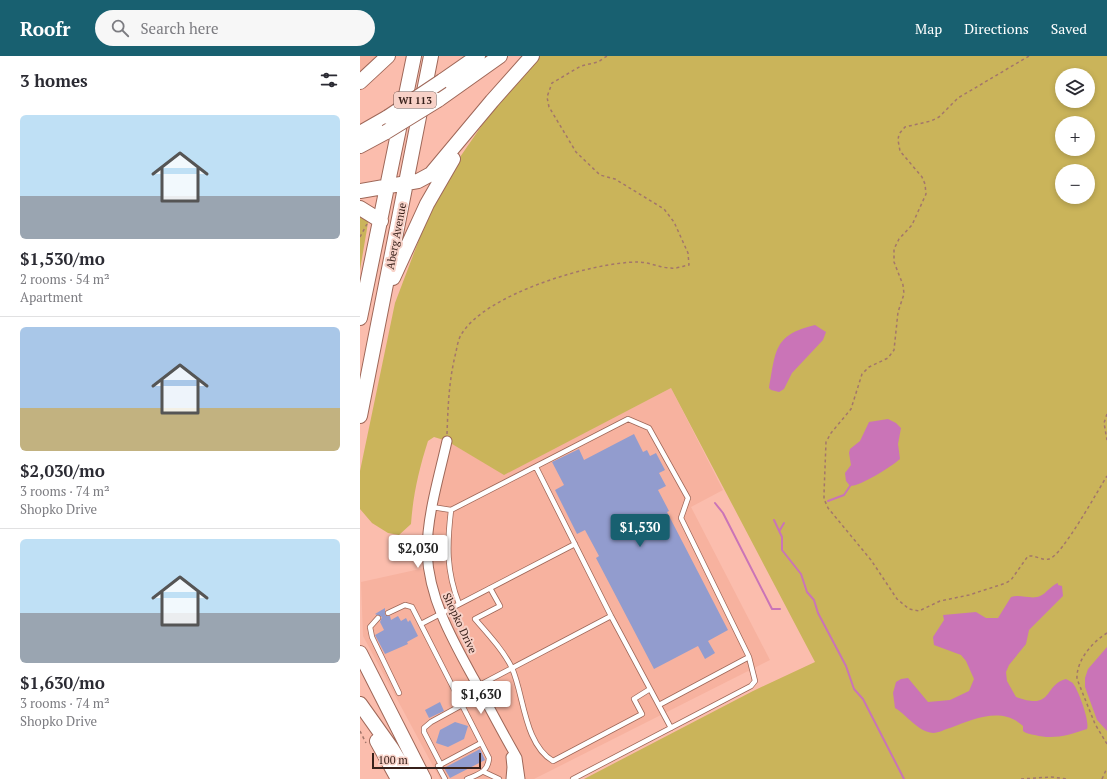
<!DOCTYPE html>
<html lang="en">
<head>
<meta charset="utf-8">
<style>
  body { margin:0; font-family:"PT Serif",serif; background:#f7f7f7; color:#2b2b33; height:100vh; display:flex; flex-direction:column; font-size:15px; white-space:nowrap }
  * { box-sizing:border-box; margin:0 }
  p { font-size:13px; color:#7c7c81 }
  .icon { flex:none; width:22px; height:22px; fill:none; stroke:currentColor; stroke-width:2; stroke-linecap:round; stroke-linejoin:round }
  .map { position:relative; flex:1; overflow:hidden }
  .panel { display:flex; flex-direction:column; background:#fff; width:360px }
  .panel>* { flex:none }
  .tools { position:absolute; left:695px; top:12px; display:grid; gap:8px }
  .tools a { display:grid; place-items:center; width:40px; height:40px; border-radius:50%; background:#fff; box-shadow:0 2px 6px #0003; font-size:20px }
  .scale { position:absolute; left:12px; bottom:10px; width:109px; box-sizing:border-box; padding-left:4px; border:2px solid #37201a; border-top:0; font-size:11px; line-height:14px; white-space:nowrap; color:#37201a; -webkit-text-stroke:3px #f7d1c7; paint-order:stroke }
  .price { position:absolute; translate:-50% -34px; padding:0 9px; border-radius:4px; background:#fff; color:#222; font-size:13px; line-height:26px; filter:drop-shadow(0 1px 2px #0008) }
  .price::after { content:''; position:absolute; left:50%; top:24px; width:12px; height:9px; margin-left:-6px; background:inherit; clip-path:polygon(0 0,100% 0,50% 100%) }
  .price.on { background:#186070; color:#fff }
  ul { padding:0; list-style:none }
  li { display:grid; align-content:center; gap:8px; height:212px; padding:0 20px }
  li+li { border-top:1px solid #e1e1e2 }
  li span { display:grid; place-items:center; height:124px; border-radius:6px; color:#555 }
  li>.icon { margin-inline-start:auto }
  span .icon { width:72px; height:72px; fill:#fffc; stroke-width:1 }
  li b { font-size:17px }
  h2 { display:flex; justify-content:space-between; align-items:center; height:48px; padding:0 20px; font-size:17px }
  header { display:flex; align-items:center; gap:24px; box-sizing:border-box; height:56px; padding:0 20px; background:#186070; color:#fff }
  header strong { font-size:19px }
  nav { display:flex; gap:22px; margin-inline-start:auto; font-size:14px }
  .search { width:280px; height:36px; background:#f7f7f7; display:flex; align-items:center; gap:10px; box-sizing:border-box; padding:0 14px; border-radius:22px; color:#7c7c81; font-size:15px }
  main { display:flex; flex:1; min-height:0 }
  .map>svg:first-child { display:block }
  .built { fill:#f7b29f }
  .green { fill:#cab45a; fill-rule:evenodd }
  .water { fill:#ca74b7 }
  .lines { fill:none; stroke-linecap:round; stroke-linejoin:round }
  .stream { stroke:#ca74b7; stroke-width:2 }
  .building { fill:#929cce }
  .lane-casing { stroke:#9e6758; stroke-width:6 }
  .street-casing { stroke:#9e6758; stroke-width:11 }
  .primary-casing { stroke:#9e6758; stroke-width:16 }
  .path { stroke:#a3766b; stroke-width:1.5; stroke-dasharray:3 3; stroke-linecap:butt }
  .lane { stroke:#fff; stroke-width:4.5 }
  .street { stroke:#fff; stroke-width:9 }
  .primary { stroke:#fff; stroke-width:14 }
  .primary-bridge-casing { stroke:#9e6758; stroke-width:16; stroke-linecap:butt }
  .primary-bridge { stroke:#fff; stroke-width:14 }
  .labels { text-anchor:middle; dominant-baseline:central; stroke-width:4; stroke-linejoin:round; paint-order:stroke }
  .shield { fill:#f7d1c7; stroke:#71554e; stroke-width:1 }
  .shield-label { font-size:10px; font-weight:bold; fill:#37201a }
  .street-label { font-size:11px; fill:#37201a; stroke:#f7d1c7 }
</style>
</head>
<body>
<header>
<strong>Roofr</strong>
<div class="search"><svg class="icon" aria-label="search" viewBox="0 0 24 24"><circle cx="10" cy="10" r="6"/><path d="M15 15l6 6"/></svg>Search here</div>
<nav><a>Map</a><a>Directions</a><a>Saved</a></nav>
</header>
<main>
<section class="panel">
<h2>3 homes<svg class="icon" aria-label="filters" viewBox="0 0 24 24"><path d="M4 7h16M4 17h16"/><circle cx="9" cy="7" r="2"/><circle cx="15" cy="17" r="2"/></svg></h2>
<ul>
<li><span style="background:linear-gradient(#bfe0f5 65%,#9aa5b1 0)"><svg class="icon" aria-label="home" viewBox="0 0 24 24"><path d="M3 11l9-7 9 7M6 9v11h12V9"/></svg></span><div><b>$1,530/mo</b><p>2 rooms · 54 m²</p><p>Apartment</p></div></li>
<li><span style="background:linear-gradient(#a9c7e8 65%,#c2b280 0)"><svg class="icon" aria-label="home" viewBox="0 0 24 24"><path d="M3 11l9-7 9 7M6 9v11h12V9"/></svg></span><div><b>$2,030/mo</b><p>3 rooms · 74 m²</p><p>Shopko Drive</p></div></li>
<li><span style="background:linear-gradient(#bfe0f5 60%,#9aa5b1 0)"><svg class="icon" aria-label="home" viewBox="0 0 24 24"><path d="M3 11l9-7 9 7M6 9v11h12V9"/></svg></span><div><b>$1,630/mo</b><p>3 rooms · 74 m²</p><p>Shopko Drive</p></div></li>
</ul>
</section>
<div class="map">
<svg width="747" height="723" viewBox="0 0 747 723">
  <rect width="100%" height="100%" fill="#fbbdad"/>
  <!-- built -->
  <path class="built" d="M0,0H30L0,26Z
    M311,332L363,434L331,451L410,604L174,723H80L3,580L1,526L69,511L67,495L87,385L144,418Z"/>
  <!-- green -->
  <path class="green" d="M180,0H747V723H224L393,635L455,606L311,332L144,419L87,385L74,381L68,385C59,413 53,439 51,468L39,479L28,477L12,467L0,453V415L35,247L68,160L89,117L129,59ZM702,19H728V45H702ZM702,67H728V93H702ZM702,115H728V141H702Z
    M0,160L9,161L0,214Z"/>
  <!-- water -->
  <path class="water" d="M455,269L466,276L463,284L432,317L424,333L419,336L411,334L409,332C416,295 413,279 455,269Z
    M528,363L536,367L541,372L538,388L540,403C531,411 501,430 490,430L486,425L485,417L491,409L489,397L490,393L500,385L509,366Z
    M698,527V529L702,530L703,540L669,574L666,588L649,609L646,616L647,625L656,641C694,655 683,629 706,623C709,625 713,626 714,629C719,636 730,666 727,673C709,679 693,684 675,679C670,678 667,678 663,675V670C642,650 613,663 590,672C585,673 579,677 573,677C557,675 548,660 535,652L533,637L536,626L541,623L548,622L568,646L590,644L609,635L614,623L606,605L601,599L574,589L573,581L584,564L583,559L616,556L626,562H638L651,541C660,538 672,544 680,540C687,537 690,530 698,527Z
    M747,591V675L737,664L725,631V622L728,613Z"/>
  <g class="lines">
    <!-- stream -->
    <path class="stream" d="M468,445L484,439L490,430
      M355,447L363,457L412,553H420
      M414,464L422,481V494L441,518L447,536L454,544L458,557L486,610L494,633L503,643L544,723
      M420,474L424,467"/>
  </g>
  <!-- building -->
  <path class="building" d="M274,378L283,396L287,394L290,400L296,397L305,414L299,417L306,430L298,434L309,455L307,456L368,574L348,585L355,597L345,603L338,590L294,613L236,502L239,500L225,474L217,478L195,434L204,429L192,406L219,393L224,404Z
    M25,552V559L30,560L31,564L38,560L41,565L46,562L48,566L50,564L58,580L47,586L48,588L25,598L15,579L24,574L20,566L22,561L15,558Z
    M80,646L84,655L69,662L65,654Z
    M95,666L108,670L104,683L88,691L76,687L80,674Z
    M120,693L125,704L90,722L84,712Z"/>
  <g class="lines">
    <defs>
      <path id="lane" d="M176,411L251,560L311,672
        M72,451L91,454L268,363L289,372L328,442L321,462L389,601L395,625L391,630L213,723
        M91,454C87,489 86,514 99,548
        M130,532L140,550L115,563C128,578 143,594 152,612C164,639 164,688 193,705L282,658L274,643L290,633
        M28,557L45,549L52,551L129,702C128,716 119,718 107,723
        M18,562L10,571L12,581L39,637
        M61,568L215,488
        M97,641L251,560
        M299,649L389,601
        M81,709L64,676V672L71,666L102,649
        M124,716L139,723
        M85,723L78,710L121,687"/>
      <path id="street" d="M87,385C79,421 67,459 67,496C69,543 92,583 114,623C127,647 139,670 152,693L157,702L160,723
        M151,701L152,711L151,723"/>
      <path id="primary" d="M82,25L118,0
        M0,26L28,0
        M78,44L140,0
        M0,77L28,61
        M0,90L26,76
        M0,135L58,125L71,118L132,45L172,0
        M0,152L21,165
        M33,222L67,148L93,103
        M0,262L54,0
        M0,360L71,0
        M0,597L64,723
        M0,648L32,693L50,723
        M17,685L38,723"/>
    </defs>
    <!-- lane casing -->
    <use href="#lane" class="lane-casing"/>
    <!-- street casing -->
    <use href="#street" class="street-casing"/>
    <!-- primary casing -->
    <use href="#primary" class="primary-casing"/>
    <!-- path -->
    <path class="path" d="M669,0L598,42L579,61L571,65L545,71L539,78L538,84L540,95L562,121L565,128L566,138L552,169L539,183L534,193V206L543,229L544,238L538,256L534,294L528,302L509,311L502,318L491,353L471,377L466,386L464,438V443L468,452L511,504L537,543L549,553L559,555L580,545L609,539L646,527L651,524L668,500C676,499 682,505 689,503C702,500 738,434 747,420
      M0,181L7,168
      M747,358L744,367L747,384
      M87,378C88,350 89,323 96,296C97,291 98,284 101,279C124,238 233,206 278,206C289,206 300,212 311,212C316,213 323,210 329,209L328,197L314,166L304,153L255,123L240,119L216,96L189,51L187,41L192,27L221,10L238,6L247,0
      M747,577C732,586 716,605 717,623L735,668L747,688
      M0,675L6,687
      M661,723L691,721L707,723
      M742,723L747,712"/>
    <!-- lane -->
    <use href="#lane" class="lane"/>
    <!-- street -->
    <use href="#street" class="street"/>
    <!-- primary -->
    <use href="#primary" class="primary"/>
    <defs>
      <path id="primary-bridge" d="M28,61L82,25
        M26,76L78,44"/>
    </defs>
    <!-- primary-bridge casing -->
    <use href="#primary-bridge" class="primary-bridge-casing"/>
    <!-- primary-bridge -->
    <use href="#primary-bridge" class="primary-bridge"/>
  </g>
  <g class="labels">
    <!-- shield labels -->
    <rect class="shield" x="34" y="36" width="42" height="16" rx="3"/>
    <g class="shield-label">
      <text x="55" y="44">WI 113</text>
    </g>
    <!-- street labels -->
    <g class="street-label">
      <text transform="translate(36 180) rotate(-79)">Aberg Avenue</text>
      <text transform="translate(100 567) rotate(65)">Shopko Drive</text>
    </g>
  </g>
</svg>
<div class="tools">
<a><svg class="icon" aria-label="layers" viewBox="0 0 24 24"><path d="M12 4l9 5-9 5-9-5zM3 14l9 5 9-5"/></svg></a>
<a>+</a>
<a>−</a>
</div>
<div class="scale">100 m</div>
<b class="price on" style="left:280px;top:492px">$1,530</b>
<b class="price" style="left:58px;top:513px">$2,030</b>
<b class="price" style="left:121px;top:659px">$1,630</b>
</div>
</main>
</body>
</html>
